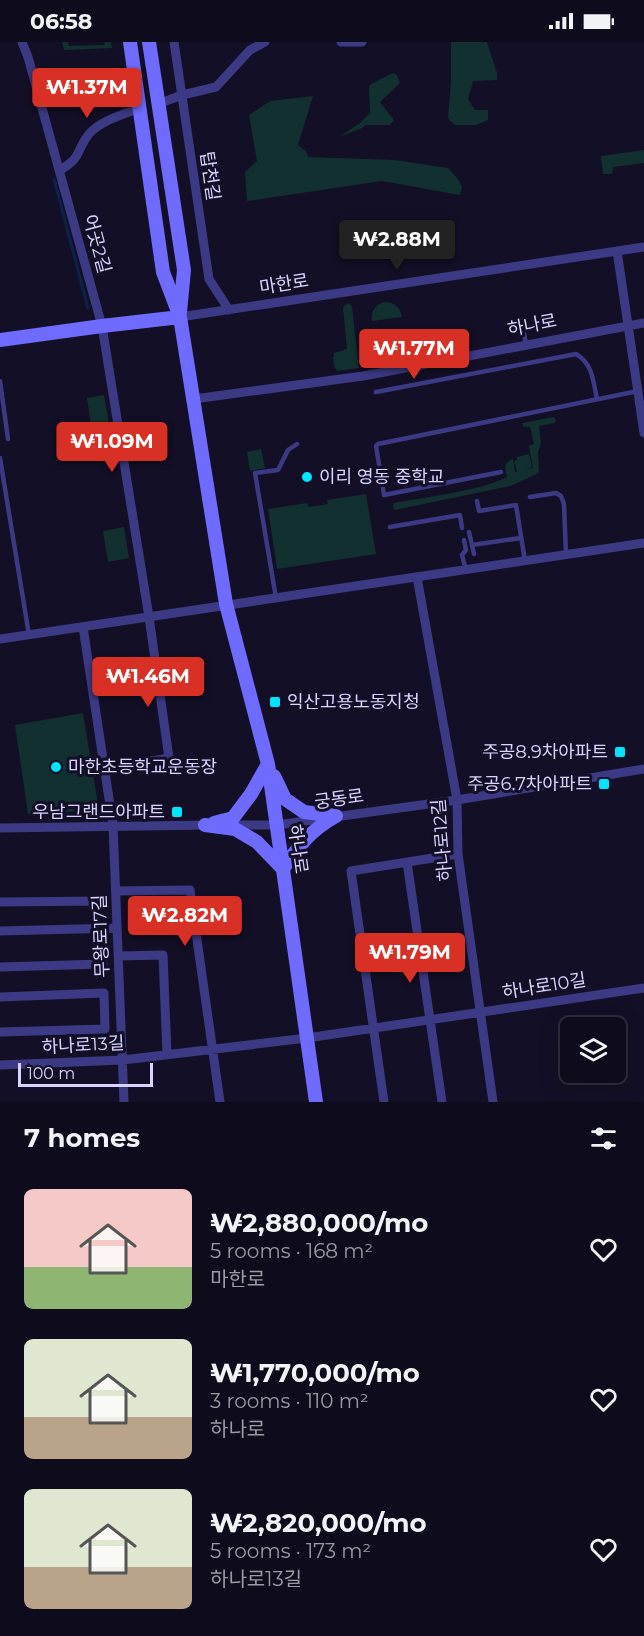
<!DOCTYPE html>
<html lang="en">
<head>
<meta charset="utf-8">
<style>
  body { margin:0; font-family:Montserrat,"Noto Sans KR",sans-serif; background:#1c1929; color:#f1f3f6; height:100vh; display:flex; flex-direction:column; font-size:22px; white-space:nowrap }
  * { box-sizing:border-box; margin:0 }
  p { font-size:20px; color:#9b9ba3 }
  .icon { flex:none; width:33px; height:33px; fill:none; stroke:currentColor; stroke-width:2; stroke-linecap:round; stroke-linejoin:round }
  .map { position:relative; height:1060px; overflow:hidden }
  .side { display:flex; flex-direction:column; background:#0e0b1c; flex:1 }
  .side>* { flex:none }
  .tools { position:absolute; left:560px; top:975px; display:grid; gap:12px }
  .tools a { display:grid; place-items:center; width:66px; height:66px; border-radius:9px; background:#0e0b1c; box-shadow:0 6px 24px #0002,0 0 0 2px #2e2b3b; font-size:30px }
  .scale { position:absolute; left:18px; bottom:15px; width:135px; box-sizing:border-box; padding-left:6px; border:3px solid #d9d4ff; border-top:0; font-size:16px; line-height:21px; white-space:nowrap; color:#d9d4ff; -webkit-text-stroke:4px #130f26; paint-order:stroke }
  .price { position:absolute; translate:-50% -51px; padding:0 14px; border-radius:6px; background:#d93025; color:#fff; font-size:20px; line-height:39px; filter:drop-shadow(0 2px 3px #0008) }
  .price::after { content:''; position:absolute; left:50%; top:36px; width:18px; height:14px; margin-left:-9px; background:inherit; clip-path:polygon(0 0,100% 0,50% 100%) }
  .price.on { background:#222; color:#fff }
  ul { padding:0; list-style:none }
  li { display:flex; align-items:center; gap:18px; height:150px; padding:0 24px }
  li span { display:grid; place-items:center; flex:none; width:168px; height:120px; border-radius:9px; color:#555 }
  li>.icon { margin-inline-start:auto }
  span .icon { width:72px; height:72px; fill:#fffc; stroke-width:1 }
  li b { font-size:26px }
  h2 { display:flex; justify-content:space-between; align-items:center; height:72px; padding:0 24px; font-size:26px }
  .status { display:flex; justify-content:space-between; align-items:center; height:42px; padding:0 30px; background:#0e0b1c; direction:ltr }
  .status svg { height:16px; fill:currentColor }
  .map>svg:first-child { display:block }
  .green { fill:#12302f }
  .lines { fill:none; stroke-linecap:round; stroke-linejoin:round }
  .stream { stroke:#0c2248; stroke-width:3 }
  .lane { stroke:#3d3a85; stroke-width:4.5 }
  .street { stroke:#3d3a85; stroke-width:9 }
  .secondary { stroke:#6f6bff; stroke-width:14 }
  .poi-dot { fill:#00e5ff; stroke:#130f26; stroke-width:2 }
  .labels { text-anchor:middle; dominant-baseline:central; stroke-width:6; stroke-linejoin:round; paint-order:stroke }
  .street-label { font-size:18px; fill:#d9d4ff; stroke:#130f26 }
  .poi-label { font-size:18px; fill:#d9d4ff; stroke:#130f26; text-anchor:start }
</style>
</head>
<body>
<div class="status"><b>06:58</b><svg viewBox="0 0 49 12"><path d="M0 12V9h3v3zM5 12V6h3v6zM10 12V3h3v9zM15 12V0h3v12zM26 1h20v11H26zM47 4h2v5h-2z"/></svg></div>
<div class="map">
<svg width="644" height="1060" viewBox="0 0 644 1060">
  <rect width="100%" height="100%" fill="#130f26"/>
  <!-- green -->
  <path class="green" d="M62,0H68L69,4L104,3L105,0H111L112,6L64,8Z
    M451,0H487L497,31V38L473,39L468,57L475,68H488V78L476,83H455L448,76L451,40Z
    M393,31L397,33L400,41L380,60L394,78L390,83H365L362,86L339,95L360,81L370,71L369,44L371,42Z
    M313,54L298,103L307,110L308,115L395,118L448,126L458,137L462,145L460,153L382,139L247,159L245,130L257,119L249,73L270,59Z
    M644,108V121L613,125L612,132H603L601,114Z
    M384,260C394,260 400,265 402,275L372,279C371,269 375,263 384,260Z
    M349,261L352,265L359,326L337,329C333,324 333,318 334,311L347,307L343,265Z
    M104,353L109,381L91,384L87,356Z
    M554,375L556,379L554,381L539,384L541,401L538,411L539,431L510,444L395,468L393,465L394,461C425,455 480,449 507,435C505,426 503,421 513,417L515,430H517L514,419L517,418V415L529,412L532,425L525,427L533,426L529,404L534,402L530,385H524L522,381Z
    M261,407L265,426L250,429L247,410Z
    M366,452L376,512L277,527L268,467L307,461L309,465L328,462L327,458Z
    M124,485L129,516L108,520L103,489Z
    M83,671L99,768L28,772L15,683Z"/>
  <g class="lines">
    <!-- stream -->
    <path class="stream" d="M54,137L88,266"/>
    <!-- lane -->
    <path class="lane" d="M523,285L526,303
      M0,339L8,397
      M376,350L576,312C593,322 593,339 597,357
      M0,416L29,593
      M501,430L384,453L376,404L378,402L638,349
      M530,455L556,451L561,454L564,462L566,513
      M477,459L479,469L516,463L525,519
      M390,485L460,473L462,486
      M469,490L474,512
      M464,498L466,508L462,513L466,528
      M472,503L521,496
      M276,556L255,431L278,428L288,408L297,402"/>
    <!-- street -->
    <path class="street" d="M22,0L28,15L102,284L149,575L169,716L105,727
      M174,0L209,237L229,268
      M341,0H362
      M158,62L182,53L216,45L250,8L265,0
      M60,128C84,114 75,109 89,92C100,79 124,72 140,66
      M617,209L644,391
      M180,275L644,205
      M194,357L363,334L644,281
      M417,535L457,758L458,812L493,1060
      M83,585L113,783L124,1060
      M0,597L644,501
      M231,783H277L457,758L644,727
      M0,786L211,783
      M407,820L442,1060
      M116,849L190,848L220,1060
      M0,860L102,859
      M0,889L117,886
      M119,914L163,913L167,1013
      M0,925L103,922
      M0,955L104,951L105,987L0,990
      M0,1023L123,1018L307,996L644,946
      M384,1060L351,829L458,812"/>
    <!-- secondary -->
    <path class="secondary" d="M130,0L163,230L180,275L226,562L268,722L316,1060
      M149,0L184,228L180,270
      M0,298L102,284L180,275
      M274,734L285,757L304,770L336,774
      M214,781L233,776L251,752L268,722
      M205,783L235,787L257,800L283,827C299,803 311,788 336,774"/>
  </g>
  <!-- markers -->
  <g class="poi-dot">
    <circle cx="307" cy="435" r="6"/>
    <rect x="269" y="654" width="12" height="12" rx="3"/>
    <rect x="614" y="704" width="12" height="12" rx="3"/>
    <circle cx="56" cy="725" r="6"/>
    <rect x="598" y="736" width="12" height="12" rx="3"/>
    <rect x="171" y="764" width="12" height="12" rx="3"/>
  </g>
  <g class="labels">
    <!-- street labels -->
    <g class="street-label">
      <text transform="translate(210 134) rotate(82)">탑천길</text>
      <text transform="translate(97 202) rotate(75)">어곳2길</text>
      <text transform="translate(284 242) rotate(-9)">마한로</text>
      <text transform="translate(532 283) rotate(-11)">하나로</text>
      <text transform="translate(339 757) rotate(-8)">궁동로</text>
      <text transform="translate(442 798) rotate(-95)">하나로12길</text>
      <text transform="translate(298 807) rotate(82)">하나로</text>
      <text transform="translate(101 894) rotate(-92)">무왕로17길</text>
      <text transform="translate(544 944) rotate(-9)">하나로10길</text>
      <text transform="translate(83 1003) rotate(-3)">하나로13길</text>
    </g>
    <!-- poi labels -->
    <g class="poi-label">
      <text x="319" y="435">이리 영동 중학교</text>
      <text x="287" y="660">익산고용노동지청</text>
      <text x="608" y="710" text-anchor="end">주공8.9차아파트</text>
      <text x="68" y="725">마한초등학교운동장</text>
      <text x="592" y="742" text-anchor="end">주공6.7차아파트</text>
      <text x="165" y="770" text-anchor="end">우남그랜드아파트</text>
    </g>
  </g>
</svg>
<div class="tools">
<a><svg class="icon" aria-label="layers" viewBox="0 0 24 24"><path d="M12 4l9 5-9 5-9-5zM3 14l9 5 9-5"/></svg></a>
</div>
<div class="scale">100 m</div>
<b class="price" style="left:87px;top:77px">₩1.37M</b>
<b class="price on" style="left:397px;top:229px">₩2.88M</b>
<b class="price" style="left:414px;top:338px">₩1.77M</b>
<b class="price" style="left:112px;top:431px">₩1.09M</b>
<b class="price" style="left:148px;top:666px">₩1.46M</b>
<b class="price" style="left:185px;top:905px">₩2.82M</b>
<b class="price" style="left:410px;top:942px">₩1.79M</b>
</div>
<section class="side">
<h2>7 homes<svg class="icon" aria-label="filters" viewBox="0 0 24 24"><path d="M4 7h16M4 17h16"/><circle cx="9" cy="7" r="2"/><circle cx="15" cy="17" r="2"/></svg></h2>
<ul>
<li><span style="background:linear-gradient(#f6c9c9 65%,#8fb573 0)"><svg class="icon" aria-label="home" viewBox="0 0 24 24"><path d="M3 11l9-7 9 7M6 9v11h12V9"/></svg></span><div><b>₩2,880,000/mo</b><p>5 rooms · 168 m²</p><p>마한로</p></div><svg class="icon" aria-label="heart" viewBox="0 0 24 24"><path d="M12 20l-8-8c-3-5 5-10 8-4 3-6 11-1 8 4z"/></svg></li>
<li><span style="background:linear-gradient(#dfe7d0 65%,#b9a48a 0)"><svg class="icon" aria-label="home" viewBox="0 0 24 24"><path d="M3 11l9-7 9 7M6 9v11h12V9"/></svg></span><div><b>₩1,770,000/mo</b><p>3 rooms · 110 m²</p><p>하나로</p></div><svg class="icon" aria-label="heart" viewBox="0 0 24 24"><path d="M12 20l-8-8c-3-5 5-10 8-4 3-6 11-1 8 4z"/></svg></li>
<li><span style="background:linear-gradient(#dfe7d0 65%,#b9a48a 0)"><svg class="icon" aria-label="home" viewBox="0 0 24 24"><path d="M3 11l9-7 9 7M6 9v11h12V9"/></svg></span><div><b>₩2,820,000/mo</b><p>5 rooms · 173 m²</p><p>하나로13길</p></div><svg class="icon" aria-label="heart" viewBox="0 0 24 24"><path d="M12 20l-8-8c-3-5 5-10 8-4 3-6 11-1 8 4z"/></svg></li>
</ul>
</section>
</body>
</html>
